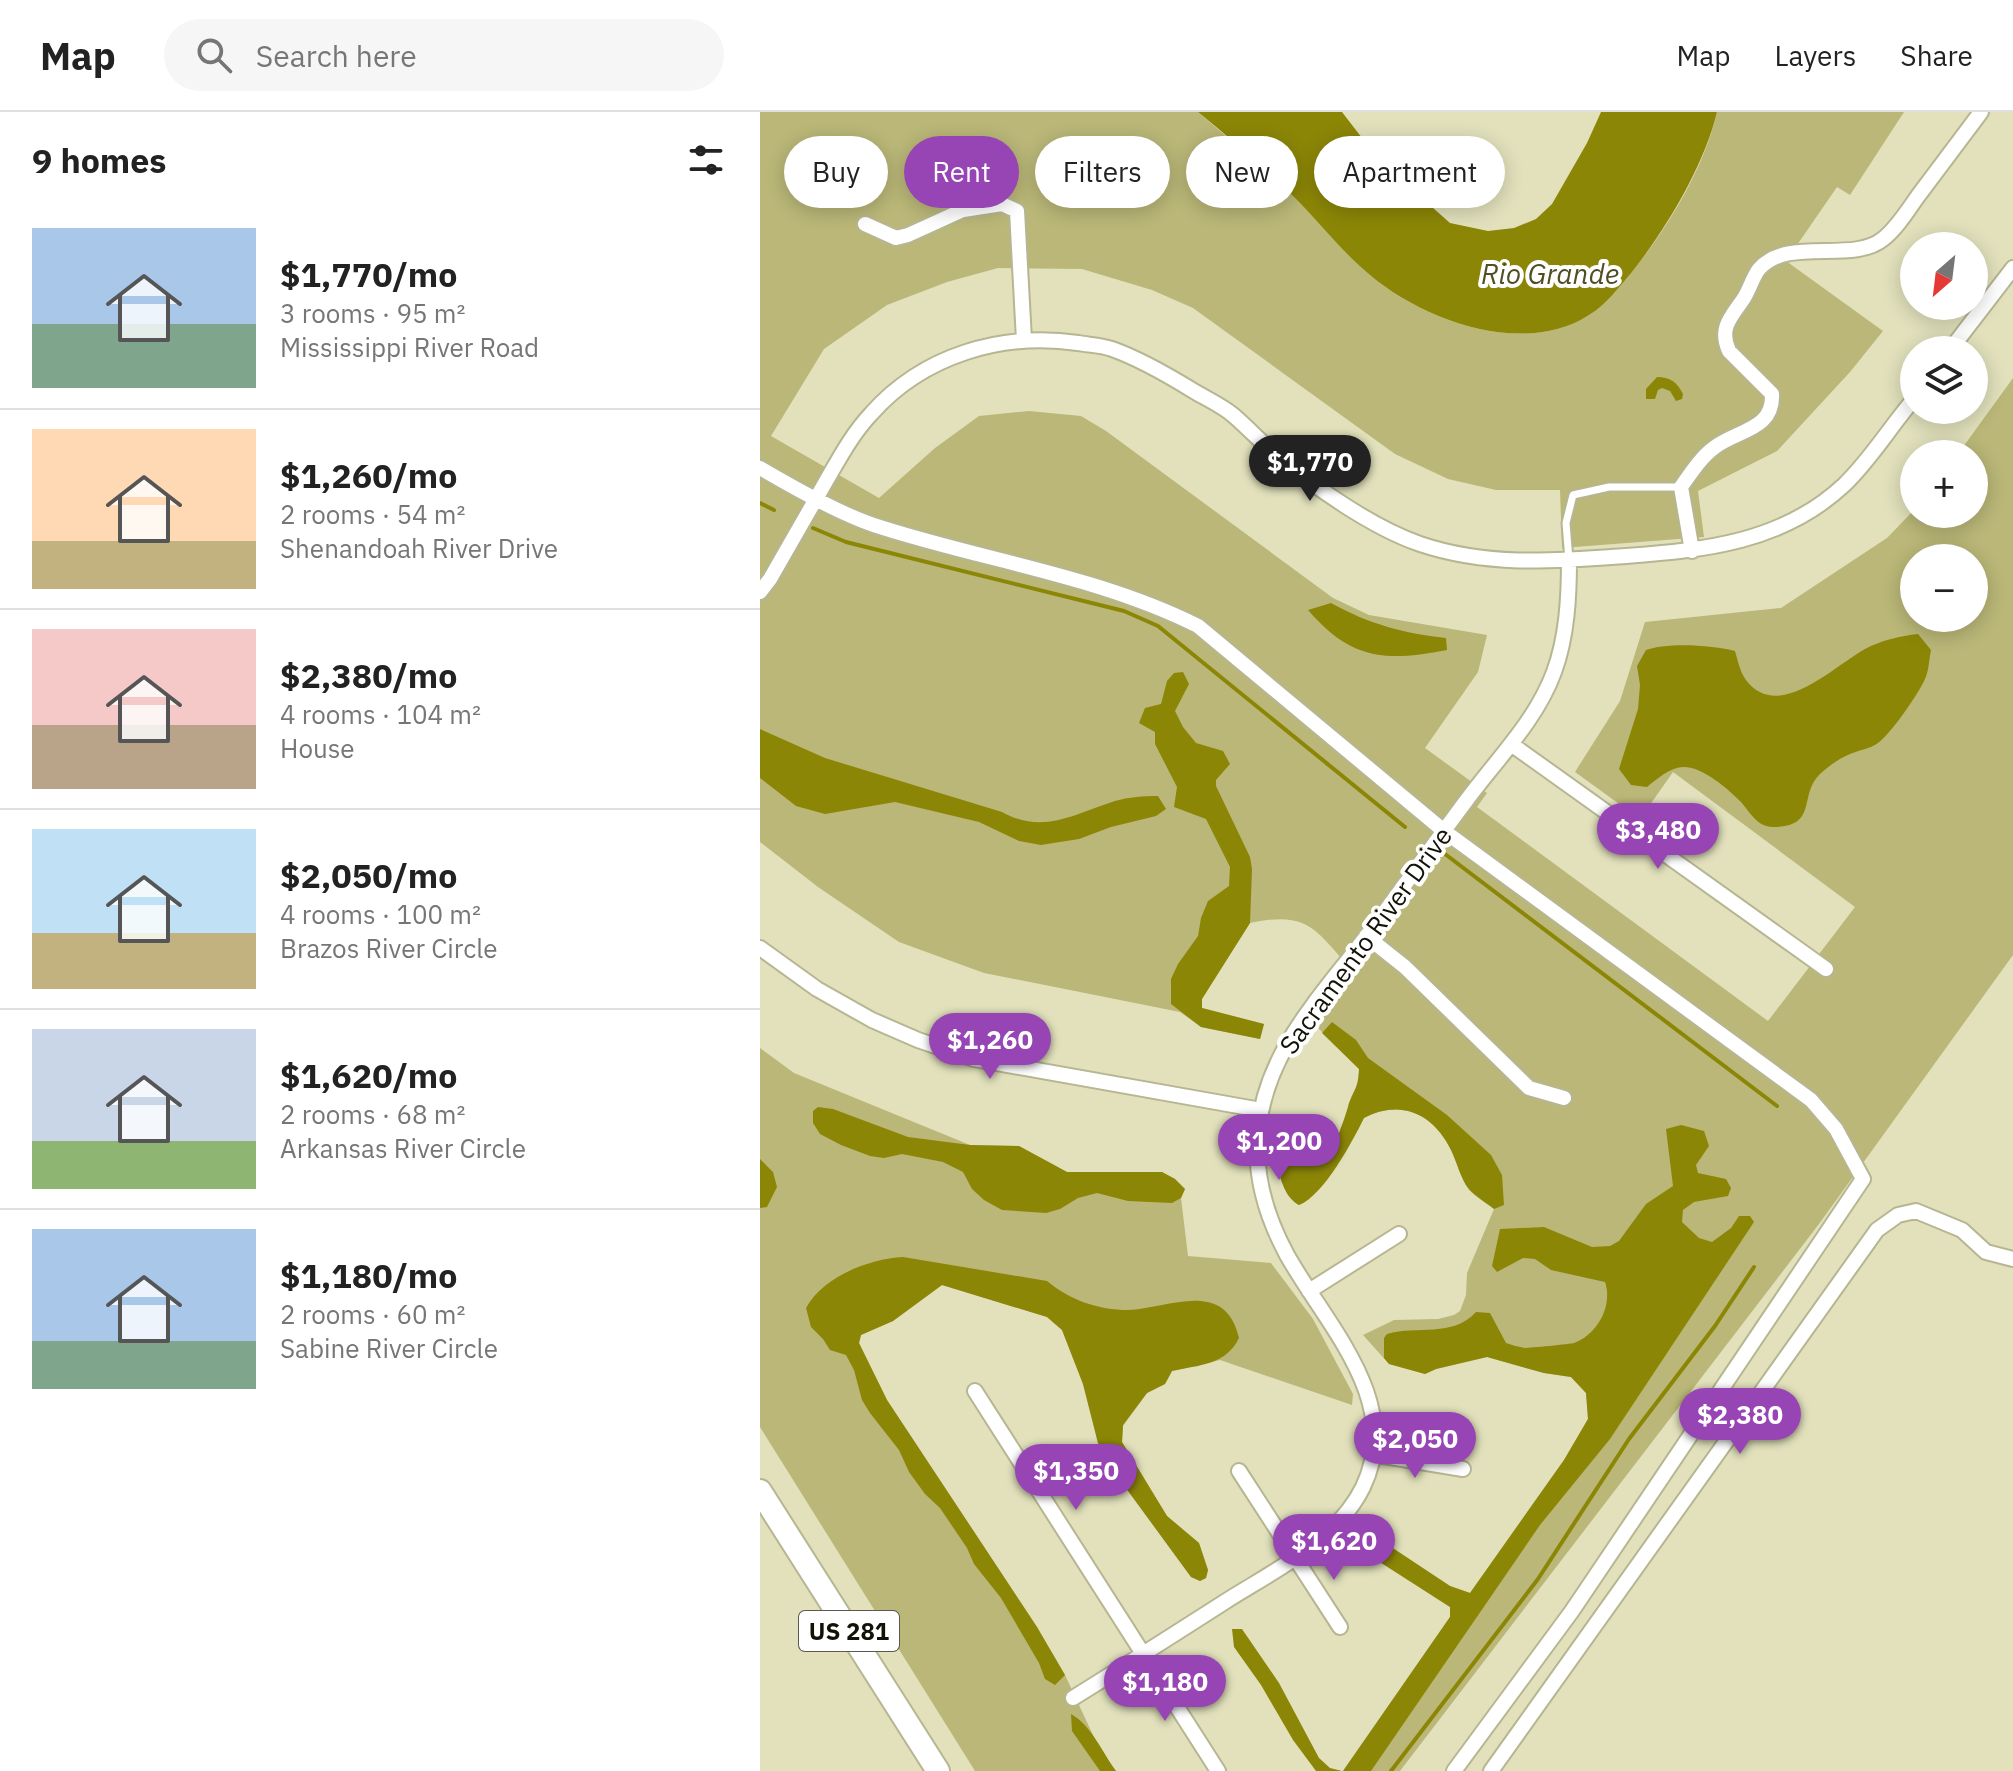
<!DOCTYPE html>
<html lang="en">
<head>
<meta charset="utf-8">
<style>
  body { margin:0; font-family:"IBM Plex Sans",sans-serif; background:#f6f6f6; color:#222; height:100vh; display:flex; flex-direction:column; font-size:30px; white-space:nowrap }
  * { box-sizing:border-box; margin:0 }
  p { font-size:26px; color:#767676 }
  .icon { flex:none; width:44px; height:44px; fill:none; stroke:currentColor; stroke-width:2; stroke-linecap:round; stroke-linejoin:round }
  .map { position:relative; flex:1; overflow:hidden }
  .details { display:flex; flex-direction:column; background:#fff; width:760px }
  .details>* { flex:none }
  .guide { position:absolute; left:24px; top:24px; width:760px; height:72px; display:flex; gap:16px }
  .needle { width:52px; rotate:208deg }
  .fabs { position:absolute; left:1140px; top:120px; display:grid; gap:16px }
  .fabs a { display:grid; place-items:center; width:88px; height:88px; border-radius:50%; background:#fff; box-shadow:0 4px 20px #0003; font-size:40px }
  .price { position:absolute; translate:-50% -68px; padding:0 18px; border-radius:28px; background:#9745b4; color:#fff; font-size:26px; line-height:52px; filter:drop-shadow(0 2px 4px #0008) }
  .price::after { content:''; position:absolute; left:50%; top:48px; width:24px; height:18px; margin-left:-12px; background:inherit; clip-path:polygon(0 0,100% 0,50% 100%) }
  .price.active { background:#222; color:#fff }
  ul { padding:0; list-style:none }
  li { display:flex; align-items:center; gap:24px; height:200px; padding:0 32px }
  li+li { border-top:2px solid #e0e0e0 }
  li span { display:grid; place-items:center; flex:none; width:224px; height:160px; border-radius:0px; color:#555 }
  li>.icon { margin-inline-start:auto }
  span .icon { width:96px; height:96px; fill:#fffc; stroke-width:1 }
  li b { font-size:34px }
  h2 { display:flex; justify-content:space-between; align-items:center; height:96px; padding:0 32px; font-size:34px }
  .chip { padding:0 28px; border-radius:36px; background:#fff; box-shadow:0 4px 20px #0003; font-size:28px; line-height:72px }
  .chip.active { background:#9745b4; color:#fff }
  header { display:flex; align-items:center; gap:48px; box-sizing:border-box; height:112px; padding:0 40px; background:#fff; border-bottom:2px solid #e0e0e0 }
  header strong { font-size:38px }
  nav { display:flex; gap:44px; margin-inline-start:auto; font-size:28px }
  .search { width:560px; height:72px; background:#f6f6f6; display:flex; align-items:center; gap:20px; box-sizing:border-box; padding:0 28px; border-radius:44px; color:#767676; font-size:30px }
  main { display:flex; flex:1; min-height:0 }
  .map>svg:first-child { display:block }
  .green { fill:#bab778; fill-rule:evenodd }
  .water { fill:#8c8607 }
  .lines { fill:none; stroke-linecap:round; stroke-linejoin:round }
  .stream { stroke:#8c8607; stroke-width:4 }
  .lane-casing { stroke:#b6b692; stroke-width:11 }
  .street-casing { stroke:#b6b692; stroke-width:18 }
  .primary-casing { stroke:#b6b692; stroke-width:26 }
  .lane { stroke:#fff; stroke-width:7 }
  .street { stroke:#fff; stroke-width:14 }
  .primary { stroke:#fff; stroke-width:22 }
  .labels { text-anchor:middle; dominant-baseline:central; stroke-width:8; stroke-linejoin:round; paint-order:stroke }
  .shield { fill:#fff; stroke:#5a5951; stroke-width:2 }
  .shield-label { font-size:24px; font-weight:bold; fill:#131206 }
  .street-label { font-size:26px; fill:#131206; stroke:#fff }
  .water-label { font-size:28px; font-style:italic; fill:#514e23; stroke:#fff }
</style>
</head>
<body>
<header>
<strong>Map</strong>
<div class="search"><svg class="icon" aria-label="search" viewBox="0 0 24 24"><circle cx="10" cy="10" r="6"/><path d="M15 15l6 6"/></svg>Search here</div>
<nav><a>Map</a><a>Layers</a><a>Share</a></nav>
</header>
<main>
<section class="details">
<h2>9 homes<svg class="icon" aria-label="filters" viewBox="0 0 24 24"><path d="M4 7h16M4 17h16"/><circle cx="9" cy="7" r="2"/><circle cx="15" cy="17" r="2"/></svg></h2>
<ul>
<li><span style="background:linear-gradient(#a9c7e8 60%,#7fa58c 0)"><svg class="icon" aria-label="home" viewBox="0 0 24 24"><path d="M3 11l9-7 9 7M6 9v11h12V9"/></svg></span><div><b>$1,770/mo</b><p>3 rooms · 95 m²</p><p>Mississippi River Road</p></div></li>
<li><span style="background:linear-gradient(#ffd9b3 70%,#c2b280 0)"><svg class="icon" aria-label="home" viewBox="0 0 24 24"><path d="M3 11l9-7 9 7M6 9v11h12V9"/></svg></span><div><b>$1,260/mo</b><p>2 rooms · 54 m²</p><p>Shenandoah River Drive</p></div></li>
<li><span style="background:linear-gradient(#f6c9c9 60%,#b9a48a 0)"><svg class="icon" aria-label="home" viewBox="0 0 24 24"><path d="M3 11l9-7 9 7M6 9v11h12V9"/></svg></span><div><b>$2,380/mo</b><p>4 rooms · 104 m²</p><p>House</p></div></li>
<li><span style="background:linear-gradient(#bfe0f5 65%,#c2b280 0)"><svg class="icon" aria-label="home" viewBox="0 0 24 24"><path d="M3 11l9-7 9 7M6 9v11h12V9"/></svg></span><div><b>$2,050/mo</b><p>4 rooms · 100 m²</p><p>Brazos River Circle</p></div></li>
<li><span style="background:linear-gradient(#c9d6e8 70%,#8fb573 0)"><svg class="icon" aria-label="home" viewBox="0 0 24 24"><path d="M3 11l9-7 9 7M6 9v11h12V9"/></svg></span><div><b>$1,620/mo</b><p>2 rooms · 68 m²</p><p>Arkansas River Circle</p></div></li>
<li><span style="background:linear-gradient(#a9c7e8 70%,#7fa58c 0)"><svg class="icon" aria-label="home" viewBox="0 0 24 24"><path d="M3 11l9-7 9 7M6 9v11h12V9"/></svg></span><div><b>$1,180/mo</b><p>2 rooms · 60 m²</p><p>Sabine River Circle</p></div></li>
</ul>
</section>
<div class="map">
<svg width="1253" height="1659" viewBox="0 0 1253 1659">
  <rect width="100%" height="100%" fill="#e2e1bc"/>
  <!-- green -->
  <path class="green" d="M0,0H438C470,28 504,55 534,85C559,110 582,140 610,163C664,209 765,245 829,203C846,193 859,175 872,160C908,115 944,57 957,0H1144L1090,83L1077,75L1026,149L1123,219L1090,260L1017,339L938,379L944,425L802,436L800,378H736L688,367L635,342L433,196L392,178L322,157L238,156L187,170L127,193L64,237L11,324L119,386L175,336L219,304L269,299L321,304L346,319L573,486L609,503L727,523L718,560L665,636L727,681L717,695L1008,909L1095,795L913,660L880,707L815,660L860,589L885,510L1021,496L1127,426L1154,398V402H1214V342H1198L1253,266V843L1059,1112L640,1659H583L690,1505V1495L598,1436L594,1428L610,1421L690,1474L710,1481L804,1348L828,1307L826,1281L811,1265L784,1261L727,1245L676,1257L665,1262L629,1252L603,1223L634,1208L678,1207L694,1203L700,1199L706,1183L707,1161L734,1097C726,1091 716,1085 709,1078C701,1067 697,1050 691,1038C673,1001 640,987 604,1006C592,1030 564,1083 539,1093C525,1085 522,1070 517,1055L520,1050L530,1046L570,1045L585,1009L589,991L598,976L599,957L555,913L593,859C556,819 550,798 490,811L442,887V896L504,912L500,927L441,915L420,900L224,861L139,830L58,775L0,730ZM1154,446H1214V506H1154Z
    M0,936L34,961L210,1033L259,1034L307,1060H402L415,1067L425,1077L421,1086L428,1144L511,1151L553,1207L593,1282L592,1293L460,1248L412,1259L405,1272L387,1281L363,1314L362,1330L407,1404L439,1431L448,1458L446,1466L440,1469L431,1465L352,1357L338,1331L323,1272L302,1218L287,1205L182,1173L133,1209L101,1223L99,1231L127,1288L277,1515L305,1563L339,1636L356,1659H215L0,1315Z"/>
  <!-- water -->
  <path class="water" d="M438,0H582L619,48L690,111L728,119L754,116L776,107L792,92L827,31L841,0H957C944,54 906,117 872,160C859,175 846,193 829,203C765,245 664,209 610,163C582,140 559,110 534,85C504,55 471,27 438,0Z
    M897,265C910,265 917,270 923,282L922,287L916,289L910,279L902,276L898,278L895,287H886V277Z
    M571,491C609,512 642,521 686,526L687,538C625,550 591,548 548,498Z
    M1158,522L1171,538C1169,547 1169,559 1165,567C1159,581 1130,623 1118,631C1110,637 1099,638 1090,642C1078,647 1069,654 1060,662C1038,683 1059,715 1013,715C997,715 990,700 981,690C968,677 943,655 924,655C910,655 897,667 887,675L871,673L859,657L878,597L880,573L877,554L886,538C906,530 954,533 975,539C978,549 980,560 986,568C1018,611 1074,554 1105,537C1122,528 1140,524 1158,522Z
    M423,560L429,572L415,599L423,615L436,631L463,639L470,652L456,668V674L490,745L492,757L490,811L442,887V896L504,912L500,927L441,915L411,892V867L418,852L438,824L441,806L448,789L469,774L470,755L446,707L414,695L417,675L395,632V620L379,611L385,596L401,592L407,569L414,561Z
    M0,617L65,646L242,700C283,723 314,702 355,689C369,685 383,684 398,684L406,697L396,704L351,715L319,727L281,733L259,729L219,710L135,690L65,702L36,694L0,666Z
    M572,910L596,928L608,946L687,1003L731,1043L742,1063L744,1093L734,1097C727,1091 716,1085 709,1077C701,1068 697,1050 691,1038C673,1001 640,987 604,1006C592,1030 564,1083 539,1093C525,1085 522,1070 517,1055L520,1050L530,1046L570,1045C576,1028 583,1012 588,995C593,977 598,979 599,957L562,921Z
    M58,995L73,997L148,1025L210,1033L259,1034L307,1060H402L415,1067L425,1077L421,1086L412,1091L368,1089L337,1081L318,1086L300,1097L286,1101L242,1098L224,1088L212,1077L203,1060L183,1050L142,1042L124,1046L110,1044L81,1033L60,1022L53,1011V999Z
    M921,1013L944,1019L949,1034L936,1053L938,1061L966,1067L971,1076L968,1084L934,1090L923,1098L922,1110L939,1126L952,1130L971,1116L979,1104H990L994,1110L850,1327L780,1413L611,1659H583L690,1505V1495L598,1436L594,1428L610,1421L690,1474L710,1481L804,1348L828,1307L826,1281L811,1265L784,1261L727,1245L676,1257L665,1262L629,1252L624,1246V1226L627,1222C658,1213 692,1226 716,1200L730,1201L746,1231C752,1233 759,1235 765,1236C769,1236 811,1232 814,1231C838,1222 853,1193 845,1170L791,1158L775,1147L763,1146L737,1160L732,1154L740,1117L784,1115L832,1135L850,1134L859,1129L886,1092L913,1074L906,1017Z
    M0,1047L13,1060L17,1075L7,1095L0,1096Z
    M143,1145L287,1169C310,1188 338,1198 368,1198C407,1197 465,1165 479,1226C466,1253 439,1253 412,1259L405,1272L387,1281L363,1313L362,1330L407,1404L439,1431L448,1458L446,1466L440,1469L431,1465L352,1357L338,1331L323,1272L302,1218L287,1205L182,1173L133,1209L101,1223L99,1231L127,1288L277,1515L305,1563L295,1573L285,1567L279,1551L241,1486L214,1452L207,1436L180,1396L165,1382L149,1360L139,1338L110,1301L102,1288L94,1258L86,1243L70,1238L63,1227L51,1215L46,1196C63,1165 108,1147 143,1145Z
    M472,1517H482L519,1571L559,1646L570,1656L582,1659H556L533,1628L501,1573L474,1535Z
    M311,1602C332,1614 342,1640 356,1659H340L312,1619Z"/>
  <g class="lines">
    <!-- stream -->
    <path class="stream" d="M0,391L14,398
      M53,416L86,430L364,499L398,514L645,715
      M685,742L1017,994
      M631,1659L778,1467L869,1327L955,1214L994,1155"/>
    <defs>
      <path id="lane" d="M809,448L806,411L813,383L849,375H920"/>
      <path id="street" d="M105,112L136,126L148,123L203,98L242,92L257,99L264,228
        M1190,238L1253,156
        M0,356C34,376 83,404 120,415C226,449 338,464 438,514L684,719L1051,988L1076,1017L1103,1067L812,1499L694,1659
        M932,439L921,375C931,361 941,345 955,335C977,318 1014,318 1012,282L969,239C959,217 970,206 982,189C989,180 992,166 999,157C1028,124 1092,152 1123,127C1137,116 1148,98 1158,84C1179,56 1200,28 1221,0
        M0,480L10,467C28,435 47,403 65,371C79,347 92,322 111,302C163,243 242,220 318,231C329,233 341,233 352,237C380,247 406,262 432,278C445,286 461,293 473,303C487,315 500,329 514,341C553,374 611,415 660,432C728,455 796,449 866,444C946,438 1023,430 1084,373C1111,347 1130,315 1154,287
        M751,632L1066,857
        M606,824L645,855L769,976L804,986
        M0,836L57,877L112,908L158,928L214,947L501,998
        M549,1179L639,1122
        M215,1279L458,1659
        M612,1342L703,1357
        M479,1359L580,1515
        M313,1586C363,1555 413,1523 463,1491C513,1459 576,1430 603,1375C644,1289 566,1213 527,1143C507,1106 494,1064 498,1021C504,951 546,901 588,848C629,796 667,741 706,689C737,647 776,609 794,560C807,525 809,485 809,448
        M731,1659L1117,1118L1138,1103L1156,1099L1202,1118L1226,1140L1253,1147"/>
      <path id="primary" d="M0,1379L178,1659"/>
    </defs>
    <!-- lane casing -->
    <use href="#lane" class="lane-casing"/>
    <!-- street casing -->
    <use href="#street" class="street-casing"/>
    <!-- primary casing -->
    <use href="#primary" class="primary-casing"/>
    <!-- lane -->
    <use href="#lane" class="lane"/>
    <!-- street -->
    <use href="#street" class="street"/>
    <!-- primary -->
    <use href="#primary" class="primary"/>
  </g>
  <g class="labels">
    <!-- shield labels -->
    <rect class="shield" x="39" y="1499" width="100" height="40" rx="6"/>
    <g class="shield-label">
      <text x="89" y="1519">US 281</text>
    </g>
    <!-- street labels -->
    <g class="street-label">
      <text transform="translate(605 828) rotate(-54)">Sacramento River Drive</text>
    </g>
    <!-- water labels -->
    <g class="water-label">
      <text x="790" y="161">Rio Grande</text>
    </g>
  </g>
</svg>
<div class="fabs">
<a><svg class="needle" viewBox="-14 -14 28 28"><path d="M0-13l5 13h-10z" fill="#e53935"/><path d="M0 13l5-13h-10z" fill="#767676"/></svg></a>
<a><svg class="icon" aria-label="layers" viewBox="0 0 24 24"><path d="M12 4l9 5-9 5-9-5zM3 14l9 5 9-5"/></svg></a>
<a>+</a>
<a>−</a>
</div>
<b class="price active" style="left:550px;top:391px">$1,770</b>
<b class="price" style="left:898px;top:759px">$3,480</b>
<b class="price" style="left:230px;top:969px">$1,260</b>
<b class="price" style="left:519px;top:1070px">$1,200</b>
<b class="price" style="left:980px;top:1344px">$2,380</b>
<b class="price" style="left:655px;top:1368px">$2,050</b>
<b class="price" style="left:316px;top:1400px">$1,350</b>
<b class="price" style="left:574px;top:1470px">$1,620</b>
<b class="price" style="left:405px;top:1611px">$1,180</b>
<div class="guide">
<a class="chip">Buy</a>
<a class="chip active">Rent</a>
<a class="chip">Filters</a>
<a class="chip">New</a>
<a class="chip">Apartment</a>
</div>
</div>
</main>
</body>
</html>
